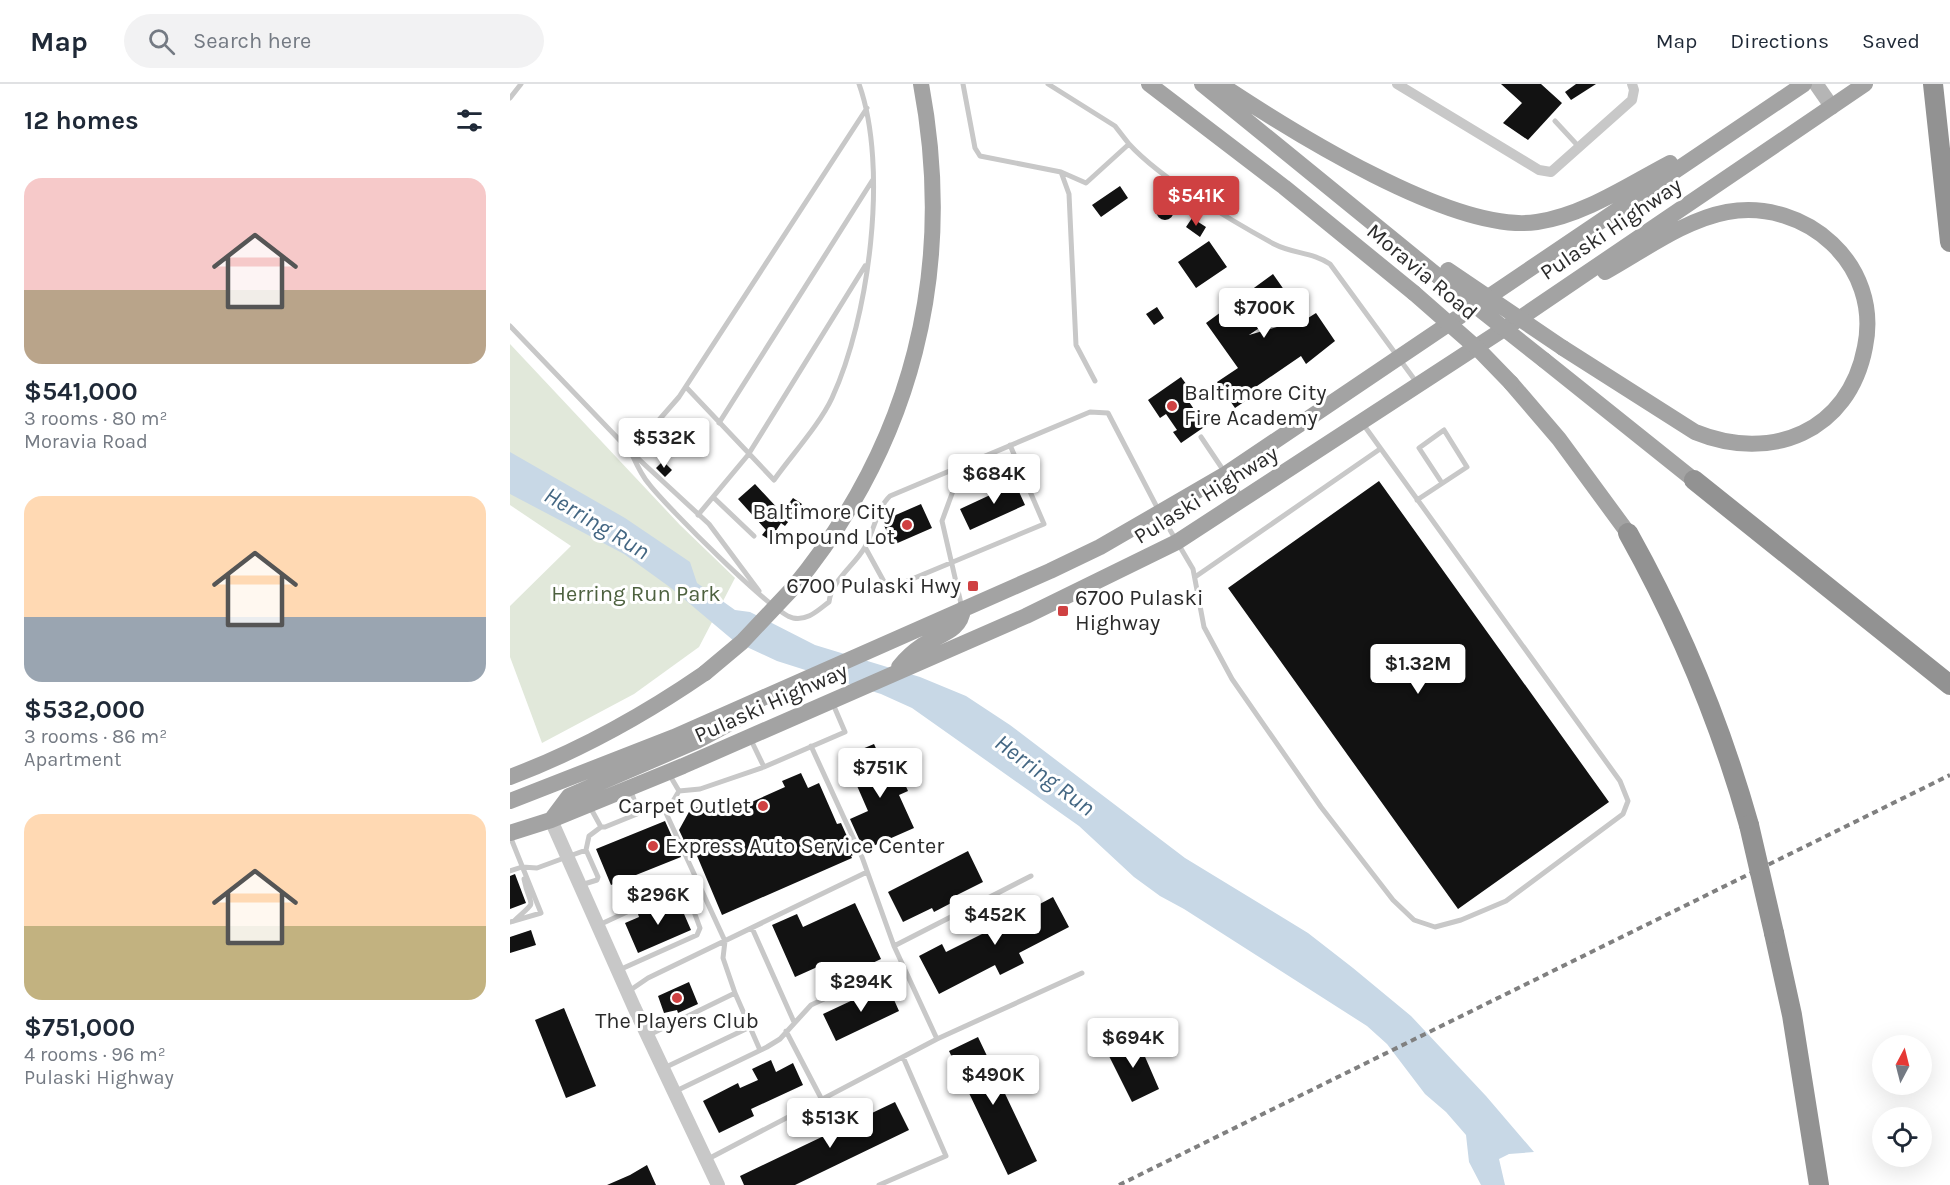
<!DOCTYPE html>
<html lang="en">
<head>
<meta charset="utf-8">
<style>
  body { margin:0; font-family:Karla,sans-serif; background:#f2f2f3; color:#1f2937; height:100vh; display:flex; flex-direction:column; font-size:22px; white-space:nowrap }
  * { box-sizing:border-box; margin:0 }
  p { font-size:20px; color:#747a83 }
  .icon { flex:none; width:33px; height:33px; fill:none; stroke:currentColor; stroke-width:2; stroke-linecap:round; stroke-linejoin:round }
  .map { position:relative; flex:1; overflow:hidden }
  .sheet { display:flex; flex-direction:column; background:#fff; width:510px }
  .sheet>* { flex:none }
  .needle { width:39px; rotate:7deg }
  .tools { position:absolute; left:1362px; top:951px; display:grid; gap:12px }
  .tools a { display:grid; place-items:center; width:60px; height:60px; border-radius:50%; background:#fff; box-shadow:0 6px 24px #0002; font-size:30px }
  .price { position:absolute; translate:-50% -51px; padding:0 14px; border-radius:6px; background:#fff; color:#222; font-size:20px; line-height:39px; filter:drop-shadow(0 2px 3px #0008) }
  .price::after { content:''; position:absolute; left:50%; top:36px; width:18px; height:14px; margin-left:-9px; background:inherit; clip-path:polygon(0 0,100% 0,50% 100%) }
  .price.active { background:#cf4142; color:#fff }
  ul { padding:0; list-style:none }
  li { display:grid; align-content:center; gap:12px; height:318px; padding:0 24px }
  li span { display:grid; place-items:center; height:186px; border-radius:18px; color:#555 }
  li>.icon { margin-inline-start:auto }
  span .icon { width:108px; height:108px; fill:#fffc; stroke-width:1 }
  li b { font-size:26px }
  h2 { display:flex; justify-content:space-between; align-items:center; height:72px; padding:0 24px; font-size:26px }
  header { display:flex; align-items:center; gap:36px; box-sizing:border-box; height:84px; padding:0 30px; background:#fff; border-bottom:2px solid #e0e1e3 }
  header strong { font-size:28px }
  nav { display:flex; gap:33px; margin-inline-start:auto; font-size:21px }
  .search { width:420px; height:54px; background:#f2f2f3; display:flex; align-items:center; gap:15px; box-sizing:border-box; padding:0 21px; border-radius:33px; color:#747a83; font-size:22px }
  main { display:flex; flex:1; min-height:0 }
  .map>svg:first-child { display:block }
  .green { fill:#e1e8da }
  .water { fill:#c8d8e6 }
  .building { fill:#121212 }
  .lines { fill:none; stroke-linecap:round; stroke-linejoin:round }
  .service { stroke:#c8c8c8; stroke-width:5 }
  .minor { stroke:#c8c8c8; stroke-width:10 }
  .tertiary { stroke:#c8c8c8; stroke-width:14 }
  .secondary { stroke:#b5b5b5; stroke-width:15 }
  .primary { stroke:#a3a3a3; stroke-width:16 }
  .motorway { stroke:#929292; stroke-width:20 }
  .rail { stroke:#808080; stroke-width:4; stroke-dasharray:6 4.5; stroke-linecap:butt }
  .primary-bridge { stroke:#a3a3a3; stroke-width:16 }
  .motorway-bridge { stroke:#929292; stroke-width:20 }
  .poi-dot { fill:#cf4142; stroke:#fff; stroke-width:2 }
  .labels { text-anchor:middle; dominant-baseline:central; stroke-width:6; stroke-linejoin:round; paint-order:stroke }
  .street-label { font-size:22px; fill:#2b2b2b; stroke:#fff }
  .poi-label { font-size:22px; fill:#2b2b2b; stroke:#fff; text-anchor:start }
  .park-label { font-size:22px; fill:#4d613f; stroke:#fff }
  .water-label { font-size:24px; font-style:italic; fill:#446783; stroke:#fff }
</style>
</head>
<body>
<header>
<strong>Map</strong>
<div class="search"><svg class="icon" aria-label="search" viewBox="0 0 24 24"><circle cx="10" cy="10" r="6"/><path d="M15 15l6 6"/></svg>Search here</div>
<nav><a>Map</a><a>Directions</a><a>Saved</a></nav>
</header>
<main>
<section class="sheet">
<h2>12 homes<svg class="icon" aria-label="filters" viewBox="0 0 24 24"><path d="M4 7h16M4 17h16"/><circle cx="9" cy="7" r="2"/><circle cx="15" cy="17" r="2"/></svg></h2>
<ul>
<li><span style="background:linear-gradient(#f6c9c9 60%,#b9a48a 0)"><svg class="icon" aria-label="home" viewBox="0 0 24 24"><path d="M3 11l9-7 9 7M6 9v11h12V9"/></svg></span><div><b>$541,000</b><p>3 rooms · 80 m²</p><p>Moravia Road</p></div></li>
<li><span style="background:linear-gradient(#ffd9b3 65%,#9aa5b1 0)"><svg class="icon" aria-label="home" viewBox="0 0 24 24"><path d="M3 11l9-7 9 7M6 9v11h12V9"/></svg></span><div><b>$532,000</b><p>3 rooms · 86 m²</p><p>Apartment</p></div></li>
<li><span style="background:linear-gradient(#ffd9b3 60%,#c2b280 0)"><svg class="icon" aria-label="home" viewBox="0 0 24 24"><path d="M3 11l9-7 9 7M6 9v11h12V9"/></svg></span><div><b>$751,000</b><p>4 rooms · 96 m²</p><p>Pulaski Highway</p></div></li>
</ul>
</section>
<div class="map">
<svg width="1440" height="1101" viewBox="0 0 1440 1101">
  <rect width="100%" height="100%" fill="#fff"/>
  <!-- green -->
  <path class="green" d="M0,260L170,441L225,494L189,563L124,610L32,659L0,573V522L61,462L0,421Z"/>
  <!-- water -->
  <path class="water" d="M0,368L115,434L180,478L187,499L225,526L240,528L305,561L410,593L456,612L500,641L675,774L798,849L843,884L901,932L976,1012L1024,1068L999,1070L989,1075L995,1101H971L959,1078L956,1051L936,1028L915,1010L877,960L857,942L674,825L650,812L624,793L569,742L402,624L371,610L267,577L224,557L161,504L114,470L0,410Z"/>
  <!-- building -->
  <path class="building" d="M991,0H1031L1052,19L1018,56L993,39L1012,19Z
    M1066,0H1086L1061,16L1055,8Z
    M610,102L618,114L591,133L582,121Z
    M646 127a9 9 0 1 1 18 0a9 9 0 1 1-18 0Z
    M682,134L696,143L690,153L676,143Z
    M699,157L717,183L686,204L668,178Z
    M763,190L784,220L739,251L798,234L806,229L825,257L796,280L791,272L747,302L750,307L725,324L707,298L728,284L696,239Z
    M647,223L654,234L644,241L636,230Z
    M671,293L682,308L675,312L688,331L693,327L700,339L671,359L663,348L667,346L656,330L650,334L638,316Z
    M153,377L162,386L155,393L146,384Z
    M501,390L515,421L460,446L450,425L493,405L489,396Z
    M869,397L1099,718L948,825L718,504Z
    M245,400L272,429L283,414L292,420L275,442L271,439L260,456L252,451L256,446L228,415Z
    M411,420L422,444L383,461L372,437Z
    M364,660L371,675L382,670L398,707L389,711L404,744L354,766L340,735L358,727L341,688L352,683L345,668Z
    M291,689L298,704L309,699L327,740L331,739L345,770L341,772L342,774L212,831L185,767L180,769L169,746L180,726L190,722L217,729L275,703L272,697Z
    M155,737L171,773L101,801L86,765Z
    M458,767L473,798L445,812L447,816L424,828L422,824L393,838L378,808Z
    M5,790L16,819L0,825V792Z
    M543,813L559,843L509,869L514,879L490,891L485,881L429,910L409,872L432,860L436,868L494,839L490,831L505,823L509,831Z
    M168,816L181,846L128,869L115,839L129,833L128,830Z
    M345,819L371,875L322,898L314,880L285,893L262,841L287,830L293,843Z
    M21,846L26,861L0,869V853Z
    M179,898L188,920L168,929L167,926L154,929L148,912Z
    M377,900L389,927L326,957L313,930Z
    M54,924L86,1002L56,1014L25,936Z
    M626,952L649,1005L622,1018L596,966Z
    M468,953L527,1077L498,1091L439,967Z
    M261,976L266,988L283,979L293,1001L241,1025L244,1032L209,1049L193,1017L228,999L230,1004L248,996L242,985Z
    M385,1018L399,1046L285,1101H234L230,1092Z
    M137,1081L146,1101H97L120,1091Z"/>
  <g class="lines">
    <!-- service -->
    <path class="service" d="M453,0L465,64L470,72L551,88L576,99L619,60L605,42L538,0
      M0,14L11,0
      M1045,37L1070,64
      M619,60C651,95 722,137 764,160C783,170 803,168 820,180L907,299
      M551,88L559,110L566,261L585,297
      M0,242L121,368L199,440L249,507
      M176,303L264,396C281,372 310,340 322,314C359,234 379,84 349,0
      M209,339L362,97
      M691,353L732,414
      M121,368C126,379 131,391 139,400C155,421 264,531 283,534C298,537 308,526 319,518C321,497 345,481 355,463C364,447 367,424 380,412L580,328L598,329L650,429L683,485L694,543L722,595L811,723L883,816L904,836L925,843L951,836L996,817L1113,730L1118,717L1110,697L853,340
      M121,368L169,313L357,24
      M203,413L244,452
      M907,416L957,383L934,346L909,364L932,399
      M188,431L238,371L355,182
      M355,463L378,505L534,440L500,361
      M685,493L870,365
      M452,524L432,437L451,385L455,382
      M240,654L254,683L335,648L323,620
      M301,662L352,773L384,862L427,955
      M159,690L169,707L156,729L215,857L213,874L225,909
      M169,707L190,705L254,683
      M80,723L91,743H95L127,730L128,727L121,707
      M0,752L31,829L0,838
      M76,766L79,752L91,743
      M0,787L12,783L27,784L76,766L88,793L87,796L71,801
      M4,837C30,813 20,827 14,795
      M89,841L168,804L176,806L190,844L187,851L109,886
      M242,844L284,938
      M384,862L521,792
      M119,907L138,894L357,788
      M276,947L311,1014
      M139,951L225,909L250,966
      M154,984L238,944
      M166,1007L257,963L270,955L301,921L392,879
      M198,1075L427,955L572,889
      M369,1101L436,1072L393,973"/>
    <!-- minor -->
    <path class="minor" d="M887,0L1029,86L1041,88L1122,16L1124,6L1122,0"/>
    <!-- tertiary -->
    <path class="tertiary" d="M41,736L124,923L208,1101"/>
    <!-- secondary -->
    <path class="secondary" d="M1306,0L1322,23"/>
    <!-- primary -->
    <path class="primary" d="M639,0L774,103L904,209
      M692,0L929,193
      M710,0C778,45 945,151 1027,138C1074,131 1118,101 1160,79
      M1053,264L1185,348C1261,379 1339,348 1355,263C1372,181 1296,114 1217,128C1174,136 1133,167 1095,188
      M1034,276L1184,396
      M1001,299L1049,355L1118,449
      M282,505C403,359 446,186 411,0
      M389,583C396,574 404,567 413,561C430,550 451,547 453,525
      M0,693C69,667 134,631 195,589
      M0,717L164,653L540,487L590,463L716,390L1294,0
      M41,736L59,712L187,657L226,636
      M0,749L41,736L173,682L516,532L667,458L1003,239L1355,0"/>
    <!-- motorway -->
    <path class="motorway" d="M1423,0L1440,158
      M1184,396L1440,601
      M1118,449C1170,542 1210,638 1239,741
      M1264,849L1282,931L1309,1101"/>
    <!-- rail -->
    <path class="rail" d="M609,1101L1440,691"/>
    <!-- primary-bridge -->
    <path class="primary-bridge" d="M938,186L1053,264
      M929,193L1034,276
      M904,209L969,266L1001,299
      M195,589L232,558L282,505"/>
    <!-- motorway-bridge -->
    <path class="motorway-bridge" d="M1239,741L1264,849"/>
  </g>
  <!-- markers -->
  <g class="poi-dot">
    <circle cx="662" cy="322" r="6"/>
    <circle cx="397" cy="441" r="6"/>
    <rect x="457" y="496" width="12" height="12" rx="3"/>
    <rect x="547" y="521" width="12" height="12" rx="3"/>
    <circle cx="253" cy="722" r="6"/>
    <circle cx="143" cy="762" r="6"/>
    <circle cx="167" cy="914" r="6"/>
  </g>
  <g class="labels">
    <!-- street labels -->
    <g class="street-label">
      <text transform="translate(1101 145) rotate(-34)">Pulaski Highway</text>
      <text transform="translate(912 188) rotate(40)">Moravia Road</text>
      <text transform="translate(696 411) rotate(-32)">Pulaski Highway</text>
      <text transform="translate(261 619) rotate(-24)">Pulaski Highway</text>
    </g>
    <!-- poi labels -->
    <g class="poi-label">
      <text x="674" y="309">Baltimore City<tspan x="674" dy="25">Fire Academy</tspan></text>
      <text x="385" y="428" text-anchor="end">Baltimore City<tspan x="385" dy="25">Impound Lot</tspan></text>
      <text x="451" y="502" text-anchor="end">6700 Pulaski Hwy</text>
      <text x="565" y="514">6700 Pulaski<tspan x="565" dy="25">Highway</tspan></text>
      <text x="241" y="722" text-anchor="end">Carpet Outlet</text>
      <text x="155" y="762">Express Auto Service Center</text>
      <text x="167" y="937" text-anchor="middle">The Players Club</text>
    </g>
    <!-- park labels -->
    <g class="park-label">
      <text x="126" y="510">Herring Run Park</text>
    </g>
    <!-- water labels -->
    <g class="water-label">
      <text transform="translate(87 439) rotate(31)">Herring Run</text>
      <text transform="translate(535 691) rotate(37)">Herring Run</text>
    </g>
  </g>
</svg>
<div class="tools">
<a><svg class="needle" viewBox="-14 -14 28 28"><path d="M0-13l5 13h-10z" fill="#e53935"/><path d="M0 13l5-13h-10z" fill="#747a83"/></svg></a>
<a><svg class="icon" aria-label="locate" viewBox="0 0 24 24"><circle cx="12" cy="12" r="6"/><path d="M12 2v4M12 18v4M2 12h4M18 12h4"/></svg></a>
</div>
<b class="price active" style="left:686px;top:143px">$541K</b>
<b class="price" style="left:754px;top:255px">$700K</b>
<b class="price" style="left:154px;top:385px">$532K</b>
<b class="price" style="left:484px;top:421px">$684K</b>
<b class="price" style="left:908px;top:611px">$1.32M</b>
<b class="price" style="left:370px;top:715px">$751K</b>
<b class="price" style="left:148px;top:842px">$296K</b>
<b class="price" style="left:485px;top:862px">$452K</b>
<b class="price" style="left:351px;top:929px">$294K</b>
<b class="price" style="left:623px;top:985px">$694K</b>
<b class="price" style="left:483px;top:1022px">$490K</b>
<b class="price" style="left:320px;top:1065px">$513K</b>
</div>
</main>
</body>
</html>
